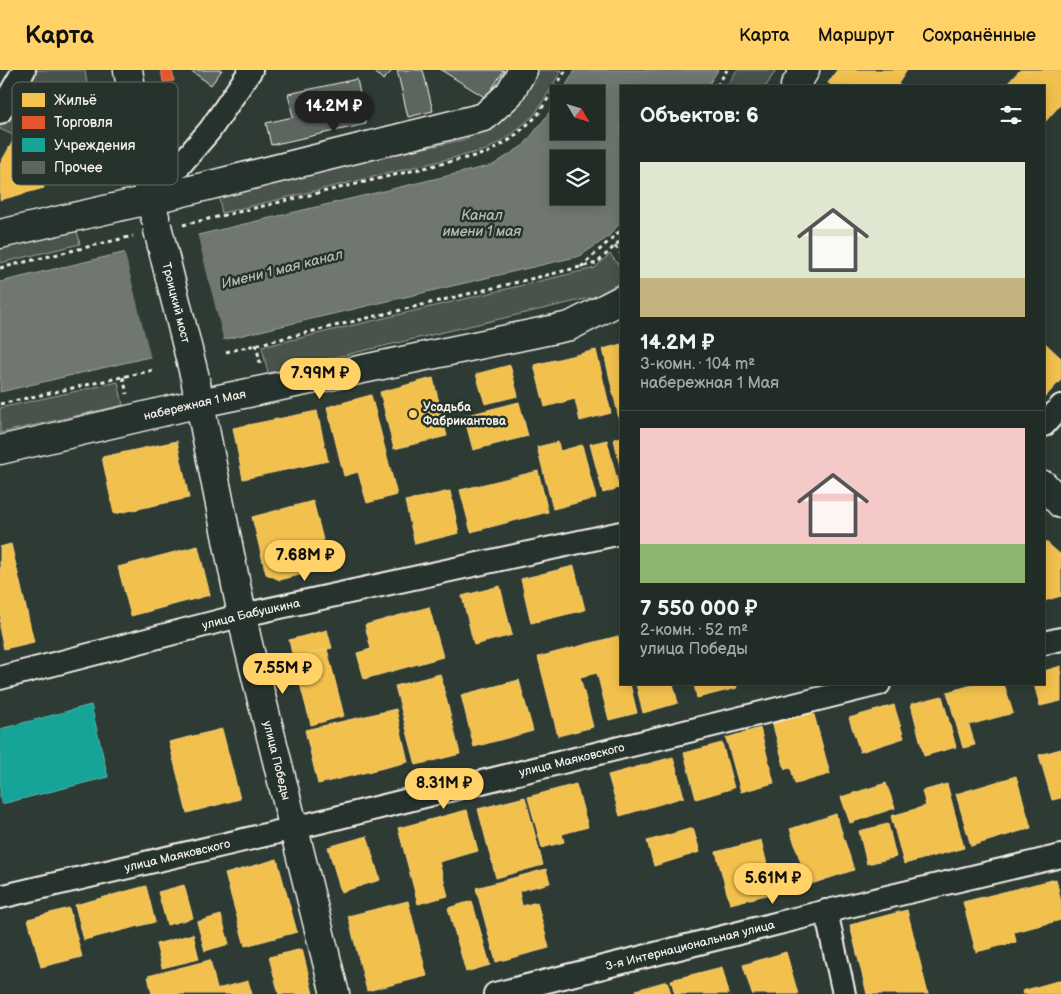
<!DOCTYPE html>
<html lang="ru">
<head>
<meta charset="utf-8">
<style>
  body { margin:0; font-family:"Balsamiq Sans",sans-serif; background:#2e3833; color:#f1f3f6; height:100vh; display:flex; flex-direction:column; font-size:19px; white-space:nowrap }
  * { box-sizing:border-box; margin:0 }
  p { font-size:16px; color:#a2a7a7 }
  .icon { flex:none; width:28px; height:28px; fill:none; stroke:currentColor; stroke-width:2; stroke-linecap:round; stroke-linejoin:round }
  .map { position:relative; flex:1; overflow:hidden }
  .sheet { position:absolute; left:620px; top:15px; width:425px; height:600px; display:flex; flex-direction:column; background:#222c27; border-radius:0px; box-shadow:0 2px 12px #0003,0 0 0 1px #3f4844 }
  .sheet>* { flex:none }
  .needle { width:32px; rotate:128deg }
  .tools { position:absolute; left:550px; top:15px; display:grid; gap:10px }
  .tools a { display:grid; place-items:center; width:55px; height:55px; border-radius:0px; background:#222c27; box-shadow:0 2px 12px #0003,0 0 0 1px #3f4844; font-size:25px }
  .price { position:absolute; translate:-50% -42px; padding:0 11px; border-radius:18px; background:#ffd166; color:#111; font-size:16px; line-height:32px; filter:drop-shadow(0 1px 2px #0008) }
  .price::after { content:''; position:absolute; left:50%; top:30px; width:15px; height:11px; margin-left:-8px; background:inherit; clip-path:polygon(0 0,100% 0,50% 100%) }
  .price.active { background:#222; color:#fff }
  ul { padding:0; list-style:none }
  li { display:grid; align-content:center; gap:10px; height:265px; padding:0 20px }
  li+li { border-top:1px solid #3f4844 }
  li span { display:grid; place-items:center; height:155px; border-radius:0px; color:#555 }
  li>.icon { margin-inline-start:auto }
  span .icon { width:90px; height:90px; fill:#fffc; stroke-width:1 }
  li b { font-size:21px }
  h2 { display:flex; justify-content:space-between; align-items:center; height:60px; padding:0 20px; font-size:21px }
  header { display:flex; align-items:center; gap:30px; box-sizing:border-box; height:70px; padding:0 25px; background:#ffd166; color:#111 }
  header strong { font-size:24px }
  nav { display:flex; gap:28px; margin-inline-start:auto; font-size:18px }
  .map>svg:first-child { display:block }
  .green { fill:#48524c; stroke:#9ea29a }
  .water { fill:#6f7770; stroke:#a4a8a0; fill-rule:evenodd }
  .pier { fill:#2e3b34 }
  .homes { fill:#f2c14e; stroke:#f3cf7c }
  .shops { fill:#e4572e; stroke:#e98566 }
  .public { fill:#17a398; stroke:#59bab0 }
  .building { fill:#5c655e; stroke:#f4f1e8 }
  .lines { fill:none; stroke-linecap:round; stroke-linejoin:round }
  .minor-casing { stroke:#f4f1e8; stroke-width:26 }
  .tertiary-casing { stroke:#f4f1e8; stroke-width:31 }
  .secondary-casing { stroke:#f4f1e8; stroke-width:31 }
  .path { stroke:#f4f1e8; stroke-width:3; stroke-dasharray:4 4; stroke-linecap:butt }
  .minor { stroke:#26332d; stroke-width:22 }
  .tertiary { stroke:#26332d; stroke-width:28 }
  .secondary { stroke:#26332d; stroke-width:28 }
  .secondary-bridge-casing { stroke:#f4f1e8; stroke-width:31; stroke-linecap:butt }
  .secondary-bridge { stroke:#26332d; stroke-width:28 }
  .poi-dot { fill:#ffd166; stroke:#26332d; stroke-width:2 }
  .labels { text-anchor:middle; dominant-baseline:central; stroke-width:5; stroke-linejoin:round; paint-order:stroke }
  .street-label { font-size:12px; fill:#f4f1e8; stroke:#26332d }
  .poi-label { font-size:12px; font-weight:bold; fill:#f4f1e8; stroke:#26332d; text-anchor:start }
  .water-label { font-size:14px; font-style:italic; fill:#b8bab2; stroke:#26332d }
  .key { fill:#26332d; stroke:#646c65; stroke-width:1 }
  .key-label { font-size:14px; fill:#f4f1e8 }
</style>
</head>
<body>
<header>
<strong>Карта</strong>
<nav><a>Карта</a><a>Маршрут</a><a>Сохранённые</a></nav>
</header>
<div class="map">
<svg width="1061" height="924" viewBox="0 0 1061 924">
  <rect width="100%" height="100%" fill="#2e3b34"/>
  <filter id="ink" filterUnits="userSpaceOnUse"><feTurbulence type="fractalNoise" baseFrequency=".02" numOctaves="2"/><feDisplacementMap in="SourceGraphic" scale="10" xChannelSelector="R" yChannelSelector="G"/><feConvolveMatrix kernelMatrix="1 2 1 2 8 2 1 2 1" color-interpolation-filters="sRGB"/></filter>
  <g filter="url(#ink)">
    <!-- green -->
    <path class="green" d="M31,0H85L95,75L47,115L37,76L0,59V54Z
      M538,0H562L535,44L510,66L486,80L222,143L218,123L466,69L502,48L530,14Z
      M737,0H776L766,16H727Z
      M76,156L80,174L0,193V173Z
      M610,184L621,198V212L594,227L268,303L262,277L595,198Z
      M118,312L123,335L0,363V338Z"/>
    <!-- water -->
    <path class="water" d="M575,0H718L708,16H621V152L608,167L580,186L0,322V212L493,95L524,75L546,47L559,27V61H596V24H561ZM559,89H596V126H559Z"/>
    <!-- pier -->
    <path class="pier" d="M197,163L224,272L151,289L124,180Z"/>
    <!-- homes -->
    <path class="homes" d="M837,0H907L898,14L901,16H833L828,13Z
      M1020,0H1061V34L1044,53V16H1005Z
      M13,71L34,79L44,118L0,130V94Z
      M1044,272L1061,288V310L1044,328Z
      M621,274V357L603,279Z
      M596,280L611,343L580,351L575,329L545,337L534,295Z
      M510,295L518,326L485,334L476,304Z
      M433,308L447,366L394,379L380,322Z
      M371,325L397,425L367,433L358,402L344,406L327,337Z
      M519,332L528,366L473,380L464,346Z
      M317,341L328,391L243,409L233,358Z
      M621,367V401L614,369Z
      M607,370L619,418L603,423L590,374Z
      M177,371L189,428L114,444L102,387Z
      M558,372L560,381L582,375L596,428L553,439L537,377Z
      M538,401L548,442L471,462L460,420Z
      M450,421L459,463L415,474L405,431Z
      M313,431L330,497L280,510L266,504L252,447Z
      M1044,470L1061,485V526L1044,531Z
      M11,474L34,572L4,579L0,562V549H1L0,541V477Z
      M198,476L210,525L131,546L118,497Z
      M574,496L585,540L531,553L521,509Z
      M500,516L512,565L474,575L462,526Z
      M429,537L443,587L364,609L357,583L371,579L365,555Z
      M327,560L332,578L293,588L289,570Z
      M618,566L621,579V614H630L637,643L609,650L597,603L580,607L593,657L558,666L538,587Z
      M327,579L344,646L311,655L293,588Z
      M1061,596V631L1040,636L1034,614H1044V601Z
      M440,604L460,684L416,695L395,616Z
      M519,610L533,661L474,677L461,625Z
      M636,614H673L678,633L643,643Z
      M694,614H736L737,618L697,628Z
      M976,614H1004L1013,643L969,655L975,675L963,678L947,622Z
      M942,626L956,677L924,686L911,634Z
      M894,635L904,668L860,682L849,648Z
      M396,639L408,692L318,714L305,660Z
      M813,641L830,704L795,714L791,698L785,699L772,652Z
      M760,658L774,713L741,722L726,668Z
      M222,659L240,729L187,743L169,672Z
      M722,673L734,718L696,729L684,683Z
      M1061,679V728L1052,730L1039,685Z
      M673,687L684,727L620,746L608,705Z
      M1016,706L1031,758L971,776L956,724Z
      M886,713L895,738L850,753L841,727Z
      M576,714L588,757L562,764L564,772L542,778L528,727Z
      M947,714L964,778L904,794L891,746L926,736L922,721Z
      M525,727L543,795L496,808L478,739Z
      M467,740L478,781L439,792L448,826L418,834L398,758Z
      M836,744L854,800L808,815L790,759Z
      M888,754L896,787L867,794L859,761Z
      M693,758L700,782L654,796L647,771Z
      M367,766L380,810L341,822L328,777Z
      M761,770L774,823L730,834L716,782Z
      M277,789L297,862L245,876L225,804Z
      M546,799L550,813L519,821L522,836L537,832L549,878L496,892L476,818Z
      M1056,809L1061,832V850L1014,862L1016,872L976,882L963,832Z
      M184,815L193,848L167,855L158,822Z
      M146,816L155,852L84,870L75,835Z
      M408,831L427,906L367,921L348,846Z
      M472,831L490,895L466,902L448,838Z
      M69,838L82,887L41,897L28,849Z
      M907,840L928,924H867L850,855Z
      M221,845L229,874L205,881L197,852Z
      M193,864L199,889L162,898L156,874Z
      M302,879L313,924H279L269,887Z
      M786,882L798,924H752L743,895Z
      M210,890L217,919L248,911L252,924H152L148,906Z
      M722,897L729,924H675L671,910Z
      M1061,910V924H1023L1022,921Z
      M667,911L671,924H637L636,920Z"/>
    <!-- shops -->
    <path class="shops" d="M161,0H172L174,11L163,12Z"/>
    <!-- public -->
    <path class="public" d="M91,635L108,707L2,734L0,726V659Z"/>
    <!-- building -->
    <path class="building" d="M190,0H222L211,15Z
      M373,0H393L383,10Z
      M397,0H423L433,41L408,47Z
      M441,0H504L486,28Z
      M357,9L366,54L271,75L266,53L293,47L288,24Z"/>
    <g class="lines">
      <defs>
        <g id="minor">
          <path d="M0,42L24,0"/>
          <path d="M150,130L210,60L251,0"/>
          <path d="M1044,355L1061,336"/>
          <path d="M1044,573L1061,569"/>
          <path id="s1" d="M0,608L243,545L621,463"/>
          <path id="s2" d="M0,827L295,758L879,614"/>
          <path d="M826,841L844,924"/>
          <path id="s3" d="M495,924L815,844L1061,786"/>
        </g>
        <path id="tertiary" d="M1044,415L1061,434"/>
        <g id="secondary">
          <path d="M128,0L150,130L155,147"/>
          <path d="M795,16L805,0"/>
          <path d="M0,164L179,123L484,47L509,24L523,0"/>
          <path id="s4" d="M196,314L247,570L335,924"/>
          <path id="s5" d="M0,380L200,333L570,256L621,230"/>
        </g>
      </defs>
      <!-- minor casing -->
      <use href="#minor" class="minor-casing"/>
      <!-- tertiary casing -->
      <use href="#tertiary" class="tertiary-casing"/>
      <!-- secondary casing -->
      <use href="#secondary" class="secondary-casing"/>
      <!-- path -->
      <path class="path" d="M717,16L727,0
        M183,155L487,83L511,69L537,46L566,0
        M615,176L621,184
        M581,197L621,160
        M0,198L133,166
        M256,274L260,292L258,293
        M226,282L597,193L621,170
        M123,307L127,324
        M0,334L154,300"/>
      <!-- minor -->
      <use href="#minor" class="minor"/>
      <!-- tertiary -->
      <use href="#tertiary" class="tertiary"/>
      <!-- secondary -->
      <use href="#secondary" class="secondary"/>
      <defs>
        <g id="secondary-bridge">
          <path id="s6" d="M157,156L195,308"/>
        </g>
      </defs>
      <!-- secondary-bridge casing -->
      <use href="#secondary-bridge" class="secondary-bridge-casing"/>
      <!-- secondary-bridge -->
      <use href="#secondary-bridge" class="secondary-bridge"/>
    </g>
  </g>
  <!-- markers -->
  <circle class="poi-dot" cx="413" cy="344" r="5"/>
  <g class="labels">
    <!-- street labels -->
    <g class="street-label">
      <text stroke="none"><textPath href="#s6" startOffset="79">Троицкий мост</textPath></text>
      <text stroke="none"><textPath href="#s5" startOffset="200">набережная 1 Мая</textPath></text>
      <text stroke="none"><textPath href="#s1" startOffset="259">улица Бабушкина</textPath></text>
      <text stroke="none"><textPath href="#s4" startOffset="385">улица Победы</textPath></text>
      <text stroke="none"><textPath href="#s2" startOffset="588">улица Маяковского</textPath></text>
      <text stroke="none"><textPath href="#s2" startOffset="182">улица Маяковского</textPath></text>
      <text stroke="none"><textPath href="#s3" startOffset="201">3-я Интернациональная улица</textPath></text>
    </g>
    <!-- poi labels -->
    <g class="poi-label">
      <text x="423" y="337">Усадьба<tspan x="423" dy="14">Фабрикантова</tspan></text>
    </g>
    <!-- water labels -->
    <g class="water-label">
      <text x="482" y="145">Канал<tspan x="482" dy="16">имени 1 мая</tspan></text>
      <text transform="translate(282 199) rotate(-14)">Имени 1 мая канал</text>
    </g>
  </g>
  <!-- legend -->
  <rect x="12" y="12" width="166" height="103" rx="8" class="key"/>
  <rect x="22" y="23" width="23" height="14" fill="#f2c14e"/>
  <rect x="22" y="46" width="23" height="13" fill="#e4572e"/>
  <rect x="22" y="68" width="23" height="14" fill="#17a398"/>
  <rect x="22" y="91" width="23" height="13" fill="#5c655e"/>
  <g class="key-label">
    <text x="54" y="35">Жильё</text>
    <text x="54" y="57">Торговля</text>
    <text x="54" y="80">Учреждения</text>
    <text x="54" y="102">Прочее</text>
  </g>
</svg>
<div class="tools">
<a><svg class="needle" viewBox="-14 -14 28 28"><path d="M0-13l5 13h-10z" fill="#e53935"/><path d="M0 13l5-13h-10z" fill="#a2a7a7"/></svg></a>
<a><svg class="icon" aria-label="layers" viewBox="0 0 24 24"><path d="M12 4l9 5-9 5-9-5zM3 14l9 5 9-5"/></svg></a>
</div>
<b class="price active" style="left:334px;top:63px">14.2M ₽</b>
<b class="price" style="left:320px;top:330px">7.99M ₽</b>
<b class="price" style="left:305px;top:512px">7.68M ₽</b>
<b class="price" style="left:283px;top:625px">7.55M ₽</b>
<b class="price" style="left:444px;top:740px">8.31M ₽</b>
<b class="price" style="left:773px;top:835px">5.61M ₽</b>
<section class="sheet">
<h2>Объектов: 6<svg class="icon" aria-label="filters" viewBox="0 0 24 24"><path d="M4 7h16M4 17h16"/><circle cx="9" cy="7" r="2"/><circle cx="15" cy="17" r="2"/></svg></h2>
<ul>
<li><span style="background:linear-gradient(#dfe7d0 75%,#c2b280 0)"><svg class="icon" aria-label="home" viewBox="0 0 24 24"><path d="M3 11l9-7 9 7M6 9v11h12V9"/></svg></span><div><b>14.2M ₽</b><p>3-комн. · 104 m²</p><p>набережная 1 Мая</p></div></li>
<li><span style="background:linear-gradient(#f6c9c9 75%,#8fb573 0)"><svg class="icon" aria-label="home" viewBox="0 0 24 24"><path d="M3 11l9-7 9 7M6 9v11h12V9"/></svg></span><div><b>7 550 000 ₽</b><p>2-комн. · 52 m²</p><p>улица Победы</p></div></li>
</ul>
</section>
</div>
</body>
</html>
